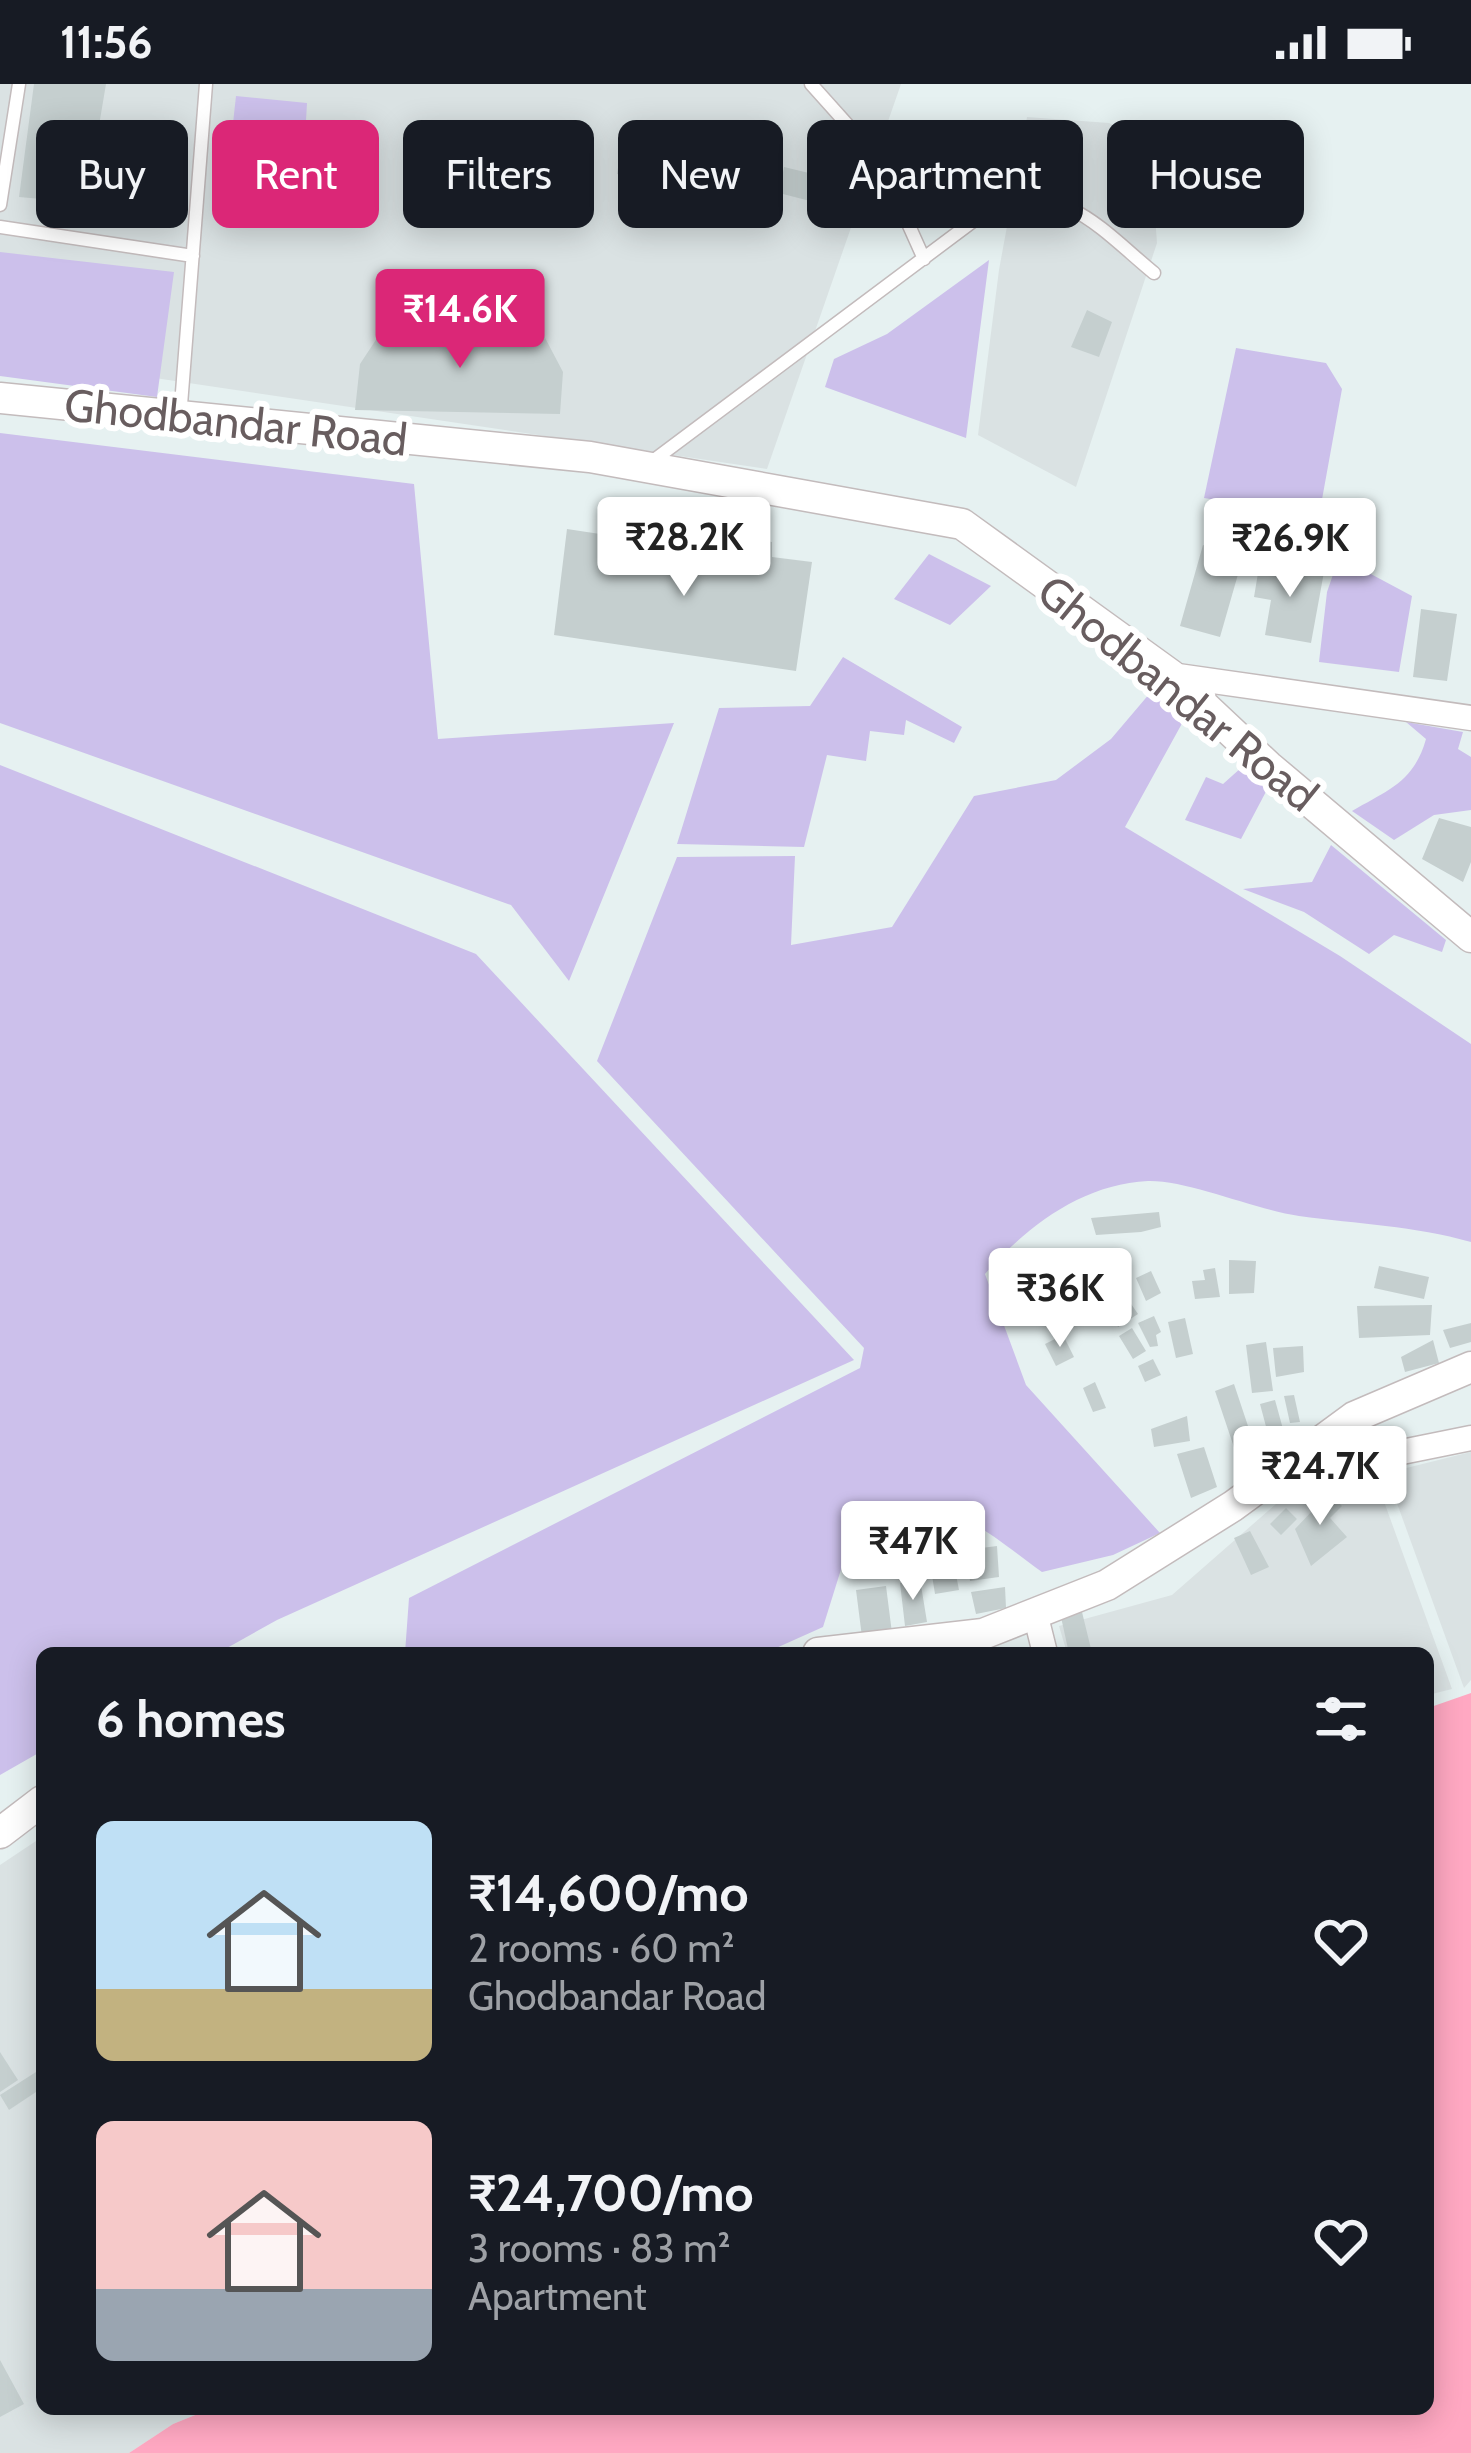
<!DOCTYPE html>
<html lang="en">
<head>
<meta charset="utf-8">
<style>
  body { margin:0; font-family:Cabin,sans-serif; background:#242831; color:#f1f3f6; height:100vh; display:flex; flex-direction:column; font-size:45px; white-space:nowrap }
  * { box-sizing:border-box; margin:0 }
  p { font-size:39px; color:#9ea1a6 }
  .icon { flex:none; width:66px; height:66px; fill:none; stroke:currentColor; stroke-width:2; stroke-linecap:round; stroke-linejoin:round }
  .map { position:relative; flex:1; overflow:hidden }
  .drawer { position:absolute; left:36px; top:1563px; width:1398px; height:768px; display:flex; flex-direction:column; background:#171b24; border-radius:18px; box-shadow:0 6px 30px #0003 }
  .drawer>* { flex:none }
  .banner { position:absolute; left:36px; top:36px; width:1401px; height:108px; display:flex; gap:24px }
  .price { position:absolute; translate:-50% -102px; padding:0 27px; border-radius:12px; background:#fff; color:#222; font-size:39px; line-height:78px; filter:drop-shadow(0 3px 6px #0008) }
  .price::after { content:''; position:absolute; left:50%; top:72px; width:36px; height:27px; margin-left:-18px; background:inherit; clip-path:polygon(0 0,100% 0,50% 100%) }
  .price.selected { background:#db2777; color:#fff }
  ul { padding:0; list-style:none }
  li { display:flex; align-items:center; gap:36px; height:300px; padding:0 60px }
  li span { display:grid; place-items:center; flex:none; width:336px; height:240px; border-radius:18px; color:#555 }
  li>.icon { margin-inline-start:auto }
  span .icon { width:144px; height:144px; fill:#fffc; stroke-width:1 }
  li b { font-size:51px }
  h2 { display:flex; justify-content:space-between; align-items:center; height:144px; padding:0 60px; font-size:51px }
  .pill { padding:0 42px; border-radius:18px; background:#171b24; box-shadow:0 6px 30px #0003; font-size:42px; line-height:108px }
  .pill.selected { background:#db2777; color:#fff }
  .status { display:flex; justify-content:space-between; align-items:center; height:84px; padding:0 60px; background:#171b24; direction:ltr }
  .status svg { height:33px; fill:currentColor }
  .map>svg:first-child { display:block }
  .industrial { fill:#dae2e3 }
  .green { fill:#ccc0eb }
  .water { fill:#ffa8c2 }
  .building { fill:#c5cfcf }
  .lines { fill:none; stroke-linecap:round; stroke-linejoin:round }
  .service-casing { stroke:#c3bbbc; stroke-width:15 }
  .minor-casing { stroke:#c3bbbc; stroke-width:27 }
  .tertiary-casing { stroke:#c3bbbc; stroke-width:33 }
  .service { stroke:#fff; stroke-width:12 }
  .minor { stroke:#fff; stroke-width:24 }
  .tertiary { stroke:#fff; stroke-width:30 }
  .labels { text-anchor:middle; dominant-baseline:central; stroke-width:12; stroke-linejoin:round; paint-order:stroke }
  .street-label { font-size:45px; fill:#685d5f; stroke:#fff }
</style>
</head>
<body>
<div class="status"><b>11:56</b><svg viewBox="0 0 49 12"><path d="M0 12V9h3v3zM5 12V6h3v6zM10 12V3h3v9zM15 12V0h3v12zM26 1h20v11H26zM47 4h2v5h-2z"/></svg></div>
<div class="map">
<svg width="1471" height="2369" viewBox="0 0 1471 2369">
  <rect width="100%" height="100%" fill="#e6f1f1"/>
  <!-- industrial -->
  <path class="industrial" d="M0,0H901L767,385L0,271Z
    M1027,33L1109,39L1126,48L1151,79L1157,159L1076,403L978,351L999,186Z
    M1471,1368V1596L1464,1604L1386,1389Z
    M1374,1390L1452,1605L1428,1611V1569H1067L1059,1542L1172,1511L1292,1406Z
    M42,1753V2325H210L173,2340L129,2369H0V1781Z"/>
  <!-- green -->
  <path class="green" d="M236,12L307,19L300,144L222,139Z
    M0,168L174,188L157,313L0,292Z
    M989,176L966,354L825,303L834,275L887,250Z
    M1236,264L1326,279L1342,305L1319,432L1204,414Z
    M0,349L414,400L438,655L674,639L569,897L511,821L0,639Z
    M929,470L991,502L950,541L894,515Z
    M1339,473L1412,512L1399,588L1319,578L1327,508Z
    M843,573L962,643L954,659L906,636L904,651L870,647L866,677L827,671L804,763L677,760L719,624L810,622Z
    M1156,602L1185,634L1125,743L1340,872L1471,960V1158C1414,1142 1358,1140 1299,1132C1256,1126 1188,1096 1148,1097C1082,1100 1026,1143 985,1190L1026,1301L1160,1449L1113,1471L1042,1488C968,1434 955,1414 858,1431L823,1543L765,1569H405L409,1514L860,1284L864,1264L597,977L677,773L795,772L791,861L892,843L974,712L1056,696L1111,655Z
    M1406,638L1463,648L1458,665L1471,673V726L1434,731L1394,756L1352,727C1388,706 1414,698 1426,655Z
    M0,681L476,870L854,1276L277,1536L218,1569H42V1667L0,1691Z
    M1242,683L1270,700L1241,755L1185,736L1206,693L1223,700Z
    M1331,761L1446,856L1442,868L1394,851L1369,870L1304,828L1243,805L1312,798Z"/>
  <!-- water -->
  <path class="water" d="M1471,1609V2369H129L173,2340L210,2325H1428V1624Z"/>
  <!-- building -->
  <path class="building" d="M34,0H106L86,119L19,113Z
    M622,58L727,76L721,107L617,90Z
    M784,83L859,101L853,128L779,109Z
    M1087,226L1112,238L1099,273L1071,263Z
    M482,241L543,250L563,288L560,330L355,326L360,280L385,242Z
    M567,445L732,470L737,453L772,458V473L812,478L796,587L554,551Z
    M1203,461L1243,473L1220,553L1180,542Z
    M1260,477L1324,488L1311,559L1265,551L1271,516L1254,513Z
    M1421,525L1457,530L1447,597L1413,593Z
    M1439,734L1471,743V778L1463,798L1422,775Z
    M1159,1128L1161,1143L1141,1148L1096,1151L1091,1134Z
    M1123,1174L1130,1187L1100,1210L1090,1197Z
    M1229,1176L1256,1177L1254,1209L1229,1210Z
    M1379,1182L1429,1193L1424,1215L1374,1204Z
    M1215,1184L1220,1213L1195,1215L1192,1197L1205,1196L1203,1186Z
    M1151,1187L1161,1209L1146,1217L1136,1194Z
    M1045,1192L1067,1223L1057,1231L1034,1201Z
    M1125,1211L1138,1230L1118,1243L1107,1223Z
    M1432,1221L1430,1251L1359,1254L1357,1222Z
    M1154,1232L1161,1248L1156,1251L1158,1262L1150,1263L1138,1239Z
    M1185,1234L1193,1270L1176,1274L1168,1238Z
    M1471,1239V1258L1450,1264L1443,1246Z
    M1132,1244L1146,1267L1133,1275L1119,1252Z
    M1063,1251L1074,1273L1056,1282L1045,1260Z
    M1433,1256L1439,1279L1405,1288L1401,1273Z
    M1266,1258L1273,1307L1252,1309L1246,1261Z
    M1303,1262L1304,1288L1276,1293L1273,1264Z
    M1153,1275L1161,1291L1145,1298L1138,1282Z
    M1095,1298L1106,1324L1093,1328L1083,1304Z
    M1234,1300L1261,1381L1242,1387L1215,1307Z
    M1294,1311L1300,1338L1290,1339L1284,1312Z
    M1275,1316L1283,1345L1268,1350L1260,1320Z
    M1187,1332L1190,1357L1154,1363L1151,1345Z
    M1301,1345L1300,1357L1282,1374L1271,1356Z
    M1204,1363L1217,1403L1191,1414L1177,1370Z
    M1325,1405L1342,1422L1330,1434L1347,1453L1311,1482L1295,1445L1315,1424L1309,1414Z
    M1286,1424L1297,1435L1281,1451L1270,1440Z
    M903,1441L912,1478L891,1484L881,1446Z
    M1250,1447L1269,1483L1251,1491L1234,1454Z
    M997,1462L999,1493L970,1497L966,1466Z
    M953,1475L959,1506L935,1510L930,1479Z
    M920,1495L927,1538L905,1542L900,1499Z
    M886,1502L892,1549L862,1553L856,1506Z
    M1005,1503L1006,1524L976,1530L971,1508Z
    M1082,1528L1092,1569L1068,1565L1061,1533Z
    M0,1968L18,1996L0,2008Z
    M36,1988L42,2004L9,2026L0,2011Z
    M0,2276L24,2320L0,2333Z"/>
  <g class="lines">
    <defs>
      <path id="service" d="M811,0L880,77L924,175
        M0,121L19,0
        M0,143L193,172
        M180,334L206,0
        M650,379L996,120C1066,99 1104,148 1154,189"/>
      <path id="minor" d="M1171,591L1471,634
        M1313,1364L1377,1373L1471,1354
        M1035,1529L1045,1569"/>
      <path id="tertiary" d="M0,314L590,373L962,440L1171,591L1268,682L1471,853
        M818,1569L983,1550L1107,1501L1233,1422L1354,1333L1471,1283
        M0,1749L42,1717"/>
    </defs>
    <!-- service casing -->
    <use href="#service" class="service-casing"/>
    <!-- minor casing -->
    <use href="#minor" class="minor-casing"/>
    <!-- tertiary casing -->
    <use href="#tertiary" class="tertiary-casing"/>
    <!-- service -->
    <use href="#service" class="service"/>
    <!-- minor -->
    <use href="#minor" class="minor"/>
    <!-- tertiary -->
    <use href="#tertiary" class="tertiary"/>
  </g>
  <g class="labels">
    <!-- street labels -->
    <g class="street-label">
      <text transform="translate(236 338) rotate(6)">Ghodbandar Road</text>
      <text transform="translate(1178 609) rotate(39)">Ghodbandar Road</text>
    </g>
  </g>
</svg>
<b class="price selected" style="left:460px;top:287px">₹14.6K</b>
<b class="price" style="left:684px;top:515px">₹28.2K</b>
<b class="price" style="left:1290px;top:516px">₹26.9K</b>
<b class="price" style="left:1060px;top:1266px">₹36K</b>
<b class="price" style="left:1320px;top:1444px">₹24.7K</b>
<b class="price" style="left:913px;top:1519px">₹47K</b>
<div class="banner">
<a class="pill">Buy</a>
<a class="pill selected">Rent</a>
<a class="pill">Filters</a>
<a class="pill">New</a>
<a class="pill">Apartment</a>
<a class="pill">House</a>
</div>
<section class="drawer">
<h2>6 homes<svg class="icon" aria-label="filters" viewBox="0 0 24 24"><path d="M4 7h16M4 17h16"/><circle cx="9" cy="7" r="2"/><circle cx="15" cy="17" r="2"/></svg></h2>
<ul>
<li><span style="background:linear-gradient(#bfe0f5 70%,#c2b280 0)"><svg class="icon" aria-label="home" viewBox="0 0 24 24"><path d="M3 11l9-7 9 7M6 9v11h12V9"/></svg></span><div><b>₹14,600/mo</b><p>2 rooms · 60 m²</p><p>Ghodbandar Road</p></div><svg class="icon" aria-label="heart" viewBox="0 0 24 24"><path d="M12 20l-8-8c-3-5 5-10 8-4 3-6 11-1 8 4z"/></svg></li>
<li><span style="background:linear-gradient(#f6c9c9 70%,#9aa5b1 0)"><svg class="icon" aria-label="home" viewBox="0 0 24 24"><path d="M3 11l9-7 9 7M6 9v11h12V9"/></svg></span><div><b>₹24,700/mo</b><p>3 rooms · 83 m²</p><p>Apartment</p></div><svg class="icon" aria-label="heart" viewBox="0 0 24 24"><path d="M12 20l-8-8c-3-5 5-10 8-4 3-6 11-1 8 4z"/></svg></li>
</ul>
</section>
</div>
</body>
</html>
